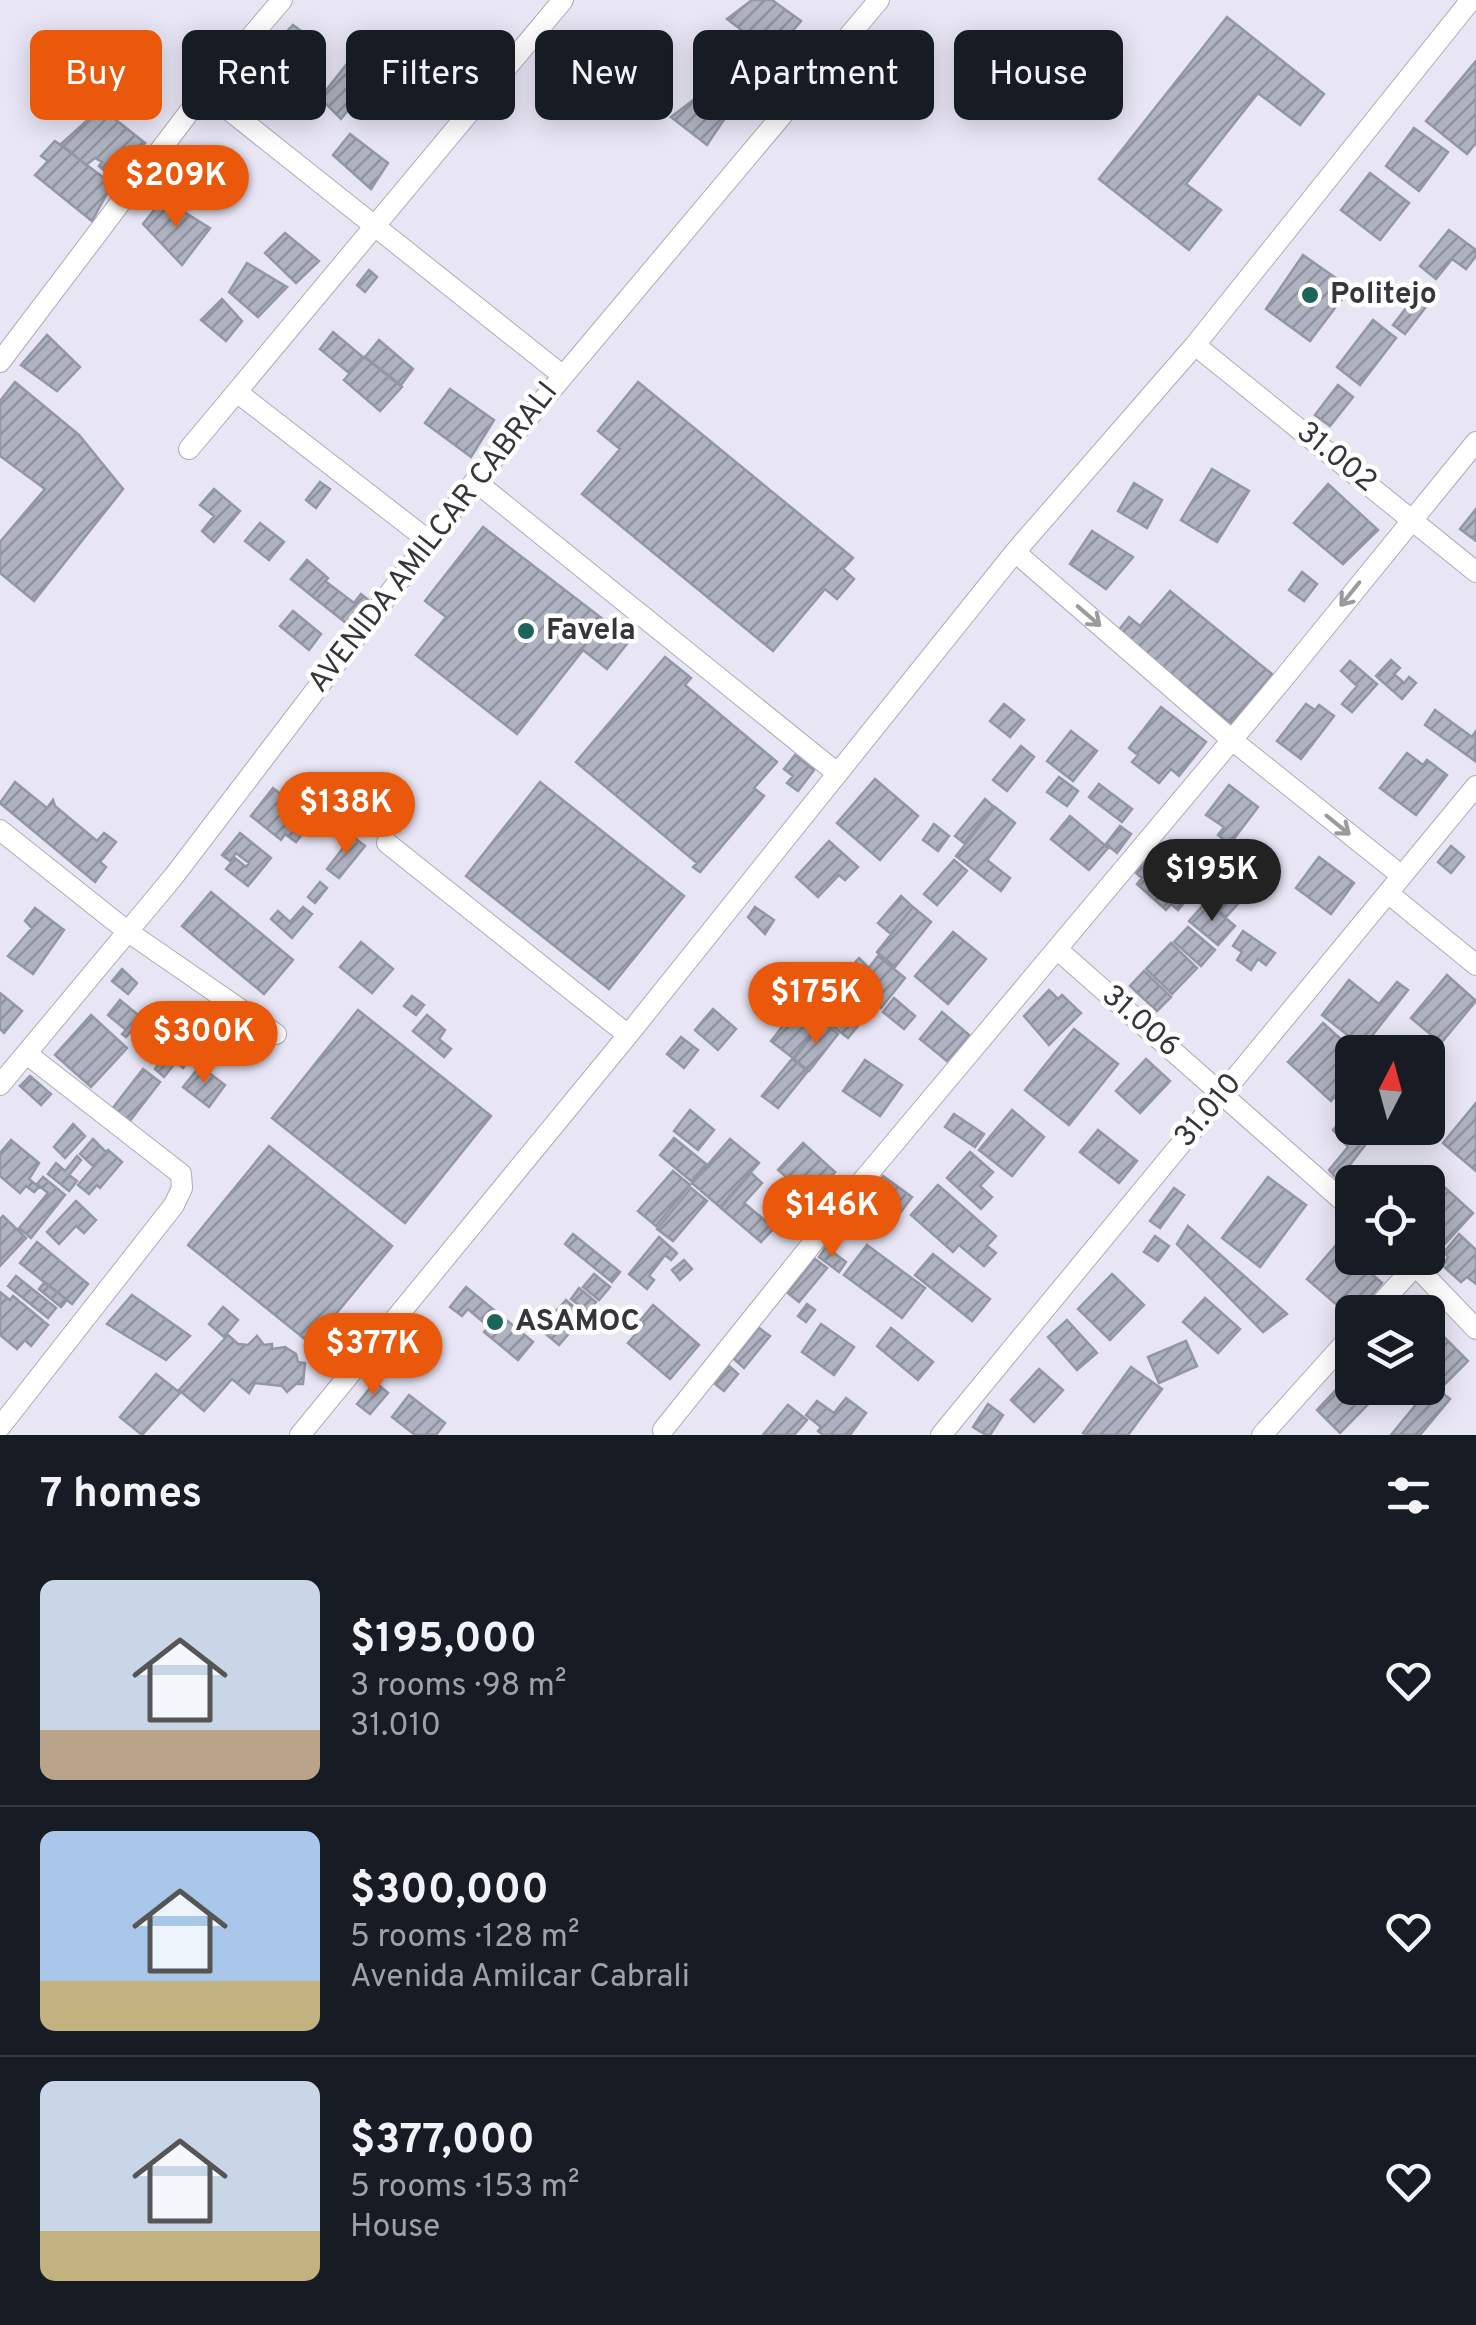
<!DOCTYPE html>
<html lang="en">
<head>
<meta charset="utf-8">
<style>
  body { margin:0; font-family:Overpass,sans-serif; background:#242831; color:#f1f3f6; height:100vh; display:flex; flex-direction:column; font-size:38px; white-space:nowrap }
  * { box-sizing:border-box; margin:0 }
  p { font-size:32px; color:#9ea1a6 }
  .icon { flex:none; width:55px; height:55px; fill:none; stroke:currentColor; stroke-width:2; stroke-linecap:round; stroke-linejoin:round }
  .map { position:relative; height:1435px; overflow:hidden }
  .drawer { display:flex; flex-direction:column; background:#171b24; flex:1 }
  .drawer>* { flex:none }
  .guide { position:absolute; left:30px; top:30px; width:1418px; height:90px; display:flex; gap:20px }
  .needle { width:65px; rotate:6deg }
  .controls { position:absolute; left:1335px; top:1035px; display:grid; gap:20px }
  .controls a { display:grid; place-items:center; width:110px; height:110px; border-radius:15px; background:#171b24; box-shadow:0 5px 25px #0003; font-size:50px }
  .price { position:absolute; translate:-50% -85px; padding:0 22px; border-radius:35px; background:#ea580c; color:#fff; font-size:32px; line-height:65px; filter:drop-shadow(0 2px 5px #0008) }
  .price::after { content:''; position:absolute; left:50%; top:60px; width:30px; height:22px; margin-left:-15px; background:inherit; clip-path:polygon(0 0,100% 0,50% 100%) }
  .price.selected { background:#222; color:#fff }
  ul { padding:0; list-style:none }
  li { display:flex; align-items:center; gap:30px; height:250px; padding:0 40px }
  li+li { border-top:2px solid #363941 }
  li span { display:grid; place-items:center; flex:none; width:280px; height:200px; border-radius:15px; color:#555 }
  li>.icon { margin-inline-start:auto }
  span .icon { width:120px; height:120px; fill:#fffc; stroke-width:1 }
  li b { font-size:42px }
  h2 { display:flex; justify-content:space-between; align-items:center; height:120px; padding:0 40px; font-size:42px }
  .chip { padding:0 35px; border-radius:15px; background:#171b24; box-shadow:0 5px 25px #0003; font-size:35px; line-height:90px }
  .chip.selected { background:#ea580c; color:#fff }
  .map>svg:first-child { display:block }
  .building { fill:url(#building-hatch); stroke:#9397a4; stroke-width:2.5 }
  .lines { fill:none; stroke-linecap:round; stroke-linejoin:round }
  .minor-casing { stroke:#adabb9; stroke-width:22 }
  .minor { stroke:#fff; stroke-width:20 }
  .oneway { stroke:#9a9a9d }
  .poi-dot { fill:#1c655b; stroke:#fff; stroke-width:4 }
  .labels { text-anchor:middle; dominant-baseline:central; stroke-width:9; stroke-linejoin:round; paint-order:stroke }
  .poi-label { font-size:30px; font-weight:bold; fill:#36353b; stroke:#fff; text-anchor:start }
  .street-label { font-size:30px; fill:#36353b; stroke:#fff }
</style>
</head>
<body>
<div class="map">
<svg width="1476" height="1435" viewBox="0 0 1476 1435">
  <defs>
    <pattern id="building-hatch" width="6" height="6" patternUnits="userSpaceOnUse" patternTransform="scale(2.5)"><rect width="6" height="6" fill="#afb3c1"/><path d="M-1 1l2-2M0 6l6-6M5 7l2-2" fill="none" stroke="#8f929e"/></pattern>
  </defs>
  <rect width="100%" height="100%" fill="#e8e6f5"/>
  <!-- building -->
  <path class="building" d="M752,0H772L801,21L773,54L727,19Z
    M1227,17L1324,94L1300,125L1258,93L1186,184L1221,210L1189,250L1099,179Z
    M293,25L316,42L287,76L264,56Z
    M1476,61V143L1467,154L1426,121Z
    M346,65L369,84L341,119L320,98Z
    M425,69L455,88L433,115L404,94Z
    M696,98L729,112L707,145L671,117Z
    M101,108L145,143L116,180L99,166L102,162L95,158L86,165L61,144Z
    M1414,128L1448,152L1419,191L1386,166Z
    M350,134L388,163L371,189L333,155Z
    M55,141L112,184L92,221L35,175L48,161L41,156Z
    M1370,173L1409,203L1380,240L1341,210Z
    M163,199L210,228L182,265L143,224Z
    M1449,230L1476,250V256L1466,269L1452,259L1436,279L1420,266Z
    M285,233L319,261L296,283L265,253Z
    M1303,255L1350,288L1310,341L1266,309Z
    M247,263L287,287L258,317L229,292Z
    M369,270L377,277L365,292L357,285Z
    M1423,286L1435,295L1405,334L1393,325Z
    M222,299L242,321L226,341L201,320Z
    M1373,320L1396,338L1360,385L1337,367Z
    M333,332L363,357L348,372L320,349Z
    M47,335L80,367L57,391L21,365Z
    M379,340L413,369L401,385L365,357Z
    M364,357L402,387L380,411L344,380Z
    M15,382L79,435L123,489L34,601L0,573V542L45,489L0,456V401Z
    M638,382L853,558L843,569L854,579L837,599L825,589L773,651L582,494L620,449L598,431Z
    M1338,385L1353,397L1330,426L1315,415Z
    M450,389L494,420L471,457L425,423Z
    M1212,469L1249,491L1217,542L1181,520Z
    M320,482L330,489L316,508L306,500Z
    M1134,483L1162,500L1147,528L1118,511Z
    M1328,484L1378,530L1343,564L1294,523Z
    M214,489L240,511L214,542L202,531L214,516L200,505Z
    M1476,509V541L1460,529Z
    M260,523L284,542L269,560L245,541Z
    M483,527L630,640L607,669L583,650L517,734L416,655L446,617L425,601Z
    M1092,531L1133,557L1106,589L1070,564Z
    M307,560L328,578L312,596L291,579Z
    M1302,572L1317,584L1304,601L1289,590Z
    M325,581L354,603L361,594L371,602L351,627L312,596Z
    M1170,591L1272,674L1231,723L1118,631L1129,617L1140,626Z
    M293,611L321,634L309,650L280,626Z
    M665,657L691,678L685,685L777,762L754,788L764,796L700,872L693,867L697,863L576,762Z
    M1391,660L1400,668L1394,674L1404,683L1409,677L1416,683L1402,699L1376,676Z
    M1350,661L1377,684L1352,712L1342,704L1357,686L1341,671Z
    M1004,704L1024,720L1010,737L990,721Z
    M1306,704L1315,710L1319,705L1334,716L1301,759L1277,741Z
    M1161,707L1206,742L1179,776L1171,769L1159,783L1132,762L1138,755L1129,748Z
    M1435,710L1472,737L1476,731L1475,761L1425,725Z
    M1071,731L1097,751L1073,781L1047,761Z
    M1021,746L1034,757L1007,791L993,780Z
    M1407,753L1423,765L1427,760L1447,775L1416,815L1380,788Z
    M795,755L814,770L798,791L787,783L793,776L784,769Z
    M1059,777L1078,791L1067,806L1047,792Z
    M875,779L918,816L880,860L837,823Z
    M15,782L47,808L53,800L55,806L97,841L104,833L116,842L100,862L106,867L95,882L0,803Z
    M540,782L684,896L609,989L466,876Z
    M1099,784L1132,809L1122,822L1089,797Z
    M1229,785L1258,807L1230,844L1218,835L1224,827L1206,815Z
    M273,788L313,820L296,842L285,834L281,840L251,816Z
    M346,790L373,814L358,832L330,808Z
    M985,799L994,807L964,843L955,836Z
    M995,807L1015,823L987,860L1010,878L1001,891L956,856Z
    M1070,816L1108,848L1089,870L1051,839Z
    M934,824L949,836L938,851L923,840Z
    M1120,826L1131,834L1117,853L1106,844Z
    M240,833L271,858L248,886L226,869L235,858L246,867L249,863L236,853L230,861L222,855Z
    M352,836L365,846L339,878L327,869Z
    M829,841L858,867L845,880L839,875L818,897L796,877Z
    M1451,846L1464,857L1451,873L1438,862Z
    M1150,853L1194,891L1178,910L1171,904L1166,910L1137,884L1142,878L1135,872Z
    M1319,857L1354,883L1331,914L1296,888Z
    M954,860L967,871L937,905L924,894Z
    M320,882L327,888L315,903L308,897Z
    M1230,884L1245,896L1226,917L1211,904Z
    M211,892L293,960L264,994L182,926Z
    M901,896L913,907L891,934L878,923Z
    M1206,902L1235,926L1218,945L1189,921Z
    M303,907L312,914L292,938L271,919L278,911L290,922Z
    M755,907L774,920L765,934L748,917Z
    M913,907L931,922L895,967L877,952Z
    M35,908L64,930L33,974L8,956L32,928L25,921Z
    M1188,927L1215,950L1201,966L1174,942Z
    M1243,931L1275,953L1266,965L1258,959L1251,970L1237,960L1242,952L1233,946Z
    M953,932L986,959L948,1004L915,976Z
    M361,942L393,969L372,993L340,967Z
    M1171,943L1197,968L1172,994L1146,969Z
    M878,956L905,978L881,1008L854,987Z
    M859,958L867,966L851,984L843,976Z
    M122,969L137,983L128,994L112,981Z
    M1144,971L1171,997L1157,1011L1130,986Z
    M1447,975L1476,1001L1441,1043L1411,1018Z
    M1349,980L1379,1004L1397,982L1408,990L1363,1047L1322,1015Z
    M1049,990L1058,999L1062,995L1081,1013L1049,1045L1024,1016Z
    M0,993L22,1011L4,1033L0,1029Z
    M849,993L870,1011L848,1038L826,1021Z
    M412,996L424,1005L416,1015L404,1006Z
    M894,998L915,1016L904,1029L883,1012Z
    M120,1000L159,1032L148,1045L131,1031L126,1037L122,1034L126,1030L108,1015Z
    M800,1004L822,1021L793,1058L771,1041Z
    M713,1009L736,1029L718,1050L695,1030Z
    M358,1010L491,1116L405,1223L272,1118Z
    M942,1012L969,1035L947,1061L920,1039Z
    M91,1015L127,1048L91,1087L55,1055Z
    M427,1015L445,1030L439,1039L451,1049L444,1057L413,1031Z
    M823,1022L838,1034L809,1071L794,1059Z
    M1323,1023L1355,1052H1352V1077L1331,1101L1288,1062Z
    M1074,1029L1118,1064L1069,1125L1025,1090Z
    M166,1036L186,1052L183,1056L189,1060L183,1068L176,1062L164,1077L155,1069L167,1053L158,1046Z
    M681,1037L698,1050L684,1068L667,1054Z
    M792,1059L808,1071L778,1108L762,1096Z
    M1146,1059L1170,1081L1140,1113L1116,1091Z
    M865,1060L902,1085L880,1116L843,1091Z
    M200,1066L225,1085L209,1107L183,1087Z
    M143,1069L160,1082L129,1122L112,1109Z
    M30,1076L51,1094L41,1105L20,1086Z
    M1476,1103V1171L1443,1143Z
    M690,1110L714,1130L698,1150L674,1131Z
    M1012,1110L1044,1137L1012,1176L979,1150Z
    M954,1114L984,1134L975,1147L945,1127Z
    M1347,1114L1352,1119V1128H1364L1373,1135L1338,1180L1329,1170L1348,1147L1333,1130Z
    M73,1124L85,1136L65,1158L54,1147Z
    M1098,1130L1137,1161L1119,1183L1080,1152Z
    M674,1138L706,1164L691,1181L660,1155Z
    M93,1139L106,1152L93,1166L80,1154Z
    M730,1139L759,1163L720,1207L692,1183Z
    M11,1140L39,1163L29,1179L39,1187L34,1192L26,1186L20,1193L0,1176V1153Z
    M803,1143L835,1172L811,1198L778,1170Z
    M269,1146L392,1246L311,1344L188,1245Z
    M108,1150L122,1162L100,1188L97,1185L89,1194L78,1185Z
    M970,1152L993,1172L980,1186L992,1197L981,1209L947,1178Z
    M77,1156L81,1160L69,1175L77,1181L69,1191L48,1174L56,1163L65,1171Z
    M673,1171L690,1185L656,1226L638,1211Z
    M751,1173L762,1183L744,1203L774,1228L761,1242L721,1208Z
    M883,1176L912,1197L900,1213L871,1192Z
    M1432,1176L1473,1213L1423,1268L1412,1258H1428L1425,1182Z
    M43,1177L65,1195L31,1238L19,1228L48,1193L37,1184Z
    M1268,1177L1306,1205L1260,1267L1222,1238Z
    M938,1185L996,1236L987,1246L996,1253L984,1266L959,1245L953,1252L911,1215Z
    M691,1188L707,1201L673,1241L657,1229Z
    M1174,1188L1184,1195L1160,1228L1150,1221Z
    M870,1192L899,1214L887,1230L858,1208Z
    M76,1201L96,1220L84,1233L76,1226L59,1244L47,1232Z
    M3,1216L26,1238L0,1266V1219Z
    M1188,1226L1287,1314L1263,1332L1177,1244Z
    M573,1234L620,1272L612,1282L565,1244Z
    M1459,1234L1476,1250V1284L1467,1277L1461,1282L1443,1266L1448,1257L1444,1252Z
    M1155,1236L1169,1246L1158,1261L1144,1252Z
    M659,1237L677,1253L671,1260L665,1255L649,1276L654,1280L647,1289L629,1274Z
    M37,1242L88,1284L72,1304L20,1263Z
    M1337,1244L1382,1283L1357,1312H1352V1318L1307,1279Z
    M867,1245L925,1288L902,1318L844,1275Z
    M826,1247L846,1262L839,1272L819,1257Z
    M933,1254L990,1299L972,1321L915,1275Z
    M815,1259L827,1268L799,1302L788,1293Z
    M684,1260L692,1269L680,1280L672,1270Z
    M594,1274L610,1287L599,1300L583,1287Z
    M1112,1274L1144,1305L1110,1340L1078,1309Z
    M16,1276L56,1308L48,1318L8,1286Z
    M45,1282L67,1300L61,1307L39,1289Z
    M466,1287L533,1342L518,1360L484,1332L489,1327L468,1309L462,1316L450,1307Z
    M579,1288L596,1302L588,1312L571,1299Z
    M0,1292L10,1300L13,1296L48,1325L31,1346L25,1340L17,1349L0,1335Z
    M132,1295L190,1336L166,1360L107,1324Z
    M1205,1298L1240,1329L1218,1353L1183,1322Z
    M566,1300L584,1316L559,1345L540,1329Z
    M807,1304L815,1310L806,1322L798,1316Z
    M653,1305L699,1345L670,1379L628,1343L644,1324L639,1322Z
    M223,1307L238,1320L224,1337L209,1324Z
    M1067,1320L1097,1353L1077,1370L1048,1337Z
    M1428,1321L1468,1361L1445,1384L1428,1367Z
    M821,1324L854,1347L834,1375L802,1352Z
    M759,1328L770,1336L744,1368L734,1359Z
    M891,1328L933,1362L918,1380L877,1346Z
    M228,1335L238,1344L248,1345L257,1336L264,1345L272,1344V1349L285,1347L296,1354L298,1362L305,1363L303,1384H296L287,1392L282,1386L255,1383L249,1393L232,1379L204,1411L179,1390Z
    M1186,1341L1197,1366L1159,1383L1148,1357Z
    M729,1366L738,1374L724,1391L714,1383Z
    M1131,1367L1162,1389L1128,1435H1087L1083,1433Z
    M1039,1369L1063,1390L1034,1422L1011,1400Z
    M1352,1373V1388H1384L1340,1433L1317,1410Z
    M156,1374L180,1393L142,1435L120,1417Z
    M375,1382L388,1393L370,1414L357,1404Z
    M1432,1385L1450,1399L1420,1435H1391Z
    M409,1395L445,1423L436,1435H415L392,1417Z
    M846,1398L866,1413L850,1435H823L818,1431L821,1427L806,1415L817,1401L834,1413Z
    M988,1404L1003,1415L990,1435H986L973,1427Z
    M788,1405L807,1420L794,1435H763Z"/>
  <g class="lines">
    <defs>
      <path id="minor" d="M205,91L562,375
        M1195,345L1476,572
        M0,362L205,91L282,0
        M238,393L429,541
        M189,449L563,0
        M475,481L837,773
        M1015,552L1232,740L1402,876
        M0,830L127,931L276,1034
        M387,843L628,1035
        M1388,893L1476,965
        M1058,950L1352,1209
        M0,1085L174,876L475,481L879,0
        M1408,1258L1476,1329
        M1373,1312L1416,1265
        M0,1427L174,1205L182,1188L181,1174L27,1054
        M663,1430L864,1179L1283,679L1476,442
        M300,1435L628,1035L1015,552L1195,345L1471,0
        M941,1435L1476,786
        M1262,1435L1352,1335"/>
    </defs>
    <!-- minor casing -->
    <use href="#minor" class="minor-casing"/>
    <!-- minor -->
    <use href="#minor" class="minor"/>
  </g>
  <!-- one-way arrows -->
  <defs><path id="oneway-shaft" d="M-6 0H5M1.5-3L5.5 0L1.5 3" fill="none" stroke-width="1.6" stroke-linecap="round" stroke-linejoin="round" transform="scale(2.5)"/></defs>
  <g class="oneway">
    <use href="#oneway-shaft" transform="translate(1350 594) rotate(129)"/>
    <use href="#oneway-shaft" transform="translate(1089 616) rotate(41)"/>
    <use href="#oneway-shaft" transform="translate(1338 825) rotate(39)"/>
  </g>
  <!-- markers -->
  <g class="poi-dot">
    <circle cx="1310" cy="295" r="10"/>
    <circle cx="526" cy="631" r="10"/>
    <circle cx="495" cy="1322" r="10"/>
  </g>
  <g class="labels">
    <!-- poi labels -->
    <g class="poi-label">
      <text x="1330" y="295">Politejo</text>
      <text x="546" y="631">Favela</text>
      <text x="515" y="1322">ASAMOC</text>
    </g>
    <!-- street labels -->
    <g class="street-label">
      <text transform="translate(1336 458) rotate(39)">31.002</text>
      <text transform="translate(434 538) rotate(-52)">AVENIDA AMILCAR CABRALI</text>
      <text transform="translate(1140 1022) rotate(41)">31.006</text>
      <text transform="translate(1209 1111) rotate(-50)">31.010</text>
    </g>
  </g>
</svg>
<div class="controls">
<a><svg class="needle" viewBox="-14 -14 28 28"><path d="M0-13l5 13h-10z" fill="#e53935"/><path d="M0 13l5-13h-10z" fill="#9ea1a6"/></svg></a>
<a><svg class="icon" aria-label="locate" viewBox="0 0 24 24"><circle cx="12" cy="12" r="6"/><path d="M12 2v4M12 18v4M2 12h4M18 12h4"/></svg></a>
<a><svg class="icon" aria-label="layers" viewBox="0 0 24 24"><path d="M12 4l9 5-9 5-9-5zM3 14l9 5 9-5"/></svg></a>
</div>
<b class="price" style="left:176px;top:230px">$209K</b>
<b class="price" style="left:346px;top:857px">$138K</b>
<b class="price selected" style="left:1212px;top:924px">$195K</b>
<b class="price" style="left:816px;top:1047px">$175K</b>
<b class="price" style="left:204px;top:1086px">$300K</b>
<b class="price" style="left:832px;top:1260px">$146K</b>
<b class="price" style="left:373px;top:1398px">$377K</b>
<div class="guide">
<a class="chip selected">Buy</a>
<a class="chip">Rent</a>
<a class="chip">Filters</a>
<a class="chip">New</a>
<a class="chip">Apartment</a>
<a class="chip">House</a>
</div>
</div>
<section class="drawer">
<h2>7 homes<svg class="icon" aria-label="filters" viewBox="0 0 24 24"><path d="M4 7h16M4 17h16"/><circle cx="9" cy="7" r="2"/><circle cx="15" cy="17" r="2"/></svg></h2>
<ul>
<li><span style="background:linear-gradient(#c9d6e8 75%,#b9a48a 0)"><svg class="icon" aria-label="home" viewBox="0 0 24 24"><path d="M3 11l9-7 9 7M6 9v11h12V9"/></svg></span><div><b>$195,000</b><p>3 rooms · 98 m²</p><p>31.010</p></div><svg class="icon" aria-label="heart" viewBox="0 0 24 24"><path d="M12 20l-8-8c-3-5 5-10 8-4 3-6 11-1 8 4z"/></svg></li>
<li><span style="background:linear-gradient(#a9c7e8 75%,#c2b280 0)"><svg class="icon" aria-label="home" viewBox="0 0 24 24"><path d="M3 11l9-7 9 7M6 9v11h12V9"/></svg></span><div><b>$300,000</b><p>5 rooms · 128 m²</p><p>Avenida Amilcar Cabrali</p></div><svg class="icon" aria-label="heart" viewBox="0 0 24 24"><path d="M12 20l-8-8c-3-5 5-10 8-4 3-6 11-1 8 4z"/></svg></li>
<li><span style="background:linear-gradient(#c9d6e8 75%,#c2b280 0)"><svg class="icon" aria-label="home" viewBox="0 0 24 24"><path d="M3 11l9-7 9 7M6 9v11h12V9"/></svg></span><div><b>$377,000</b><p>5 rooms · 153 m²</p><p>House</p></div><svg class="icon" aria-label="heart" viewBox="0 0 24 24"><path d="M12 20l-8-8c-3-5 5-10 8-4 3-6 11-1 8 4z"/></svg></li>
</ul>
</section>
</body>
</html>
